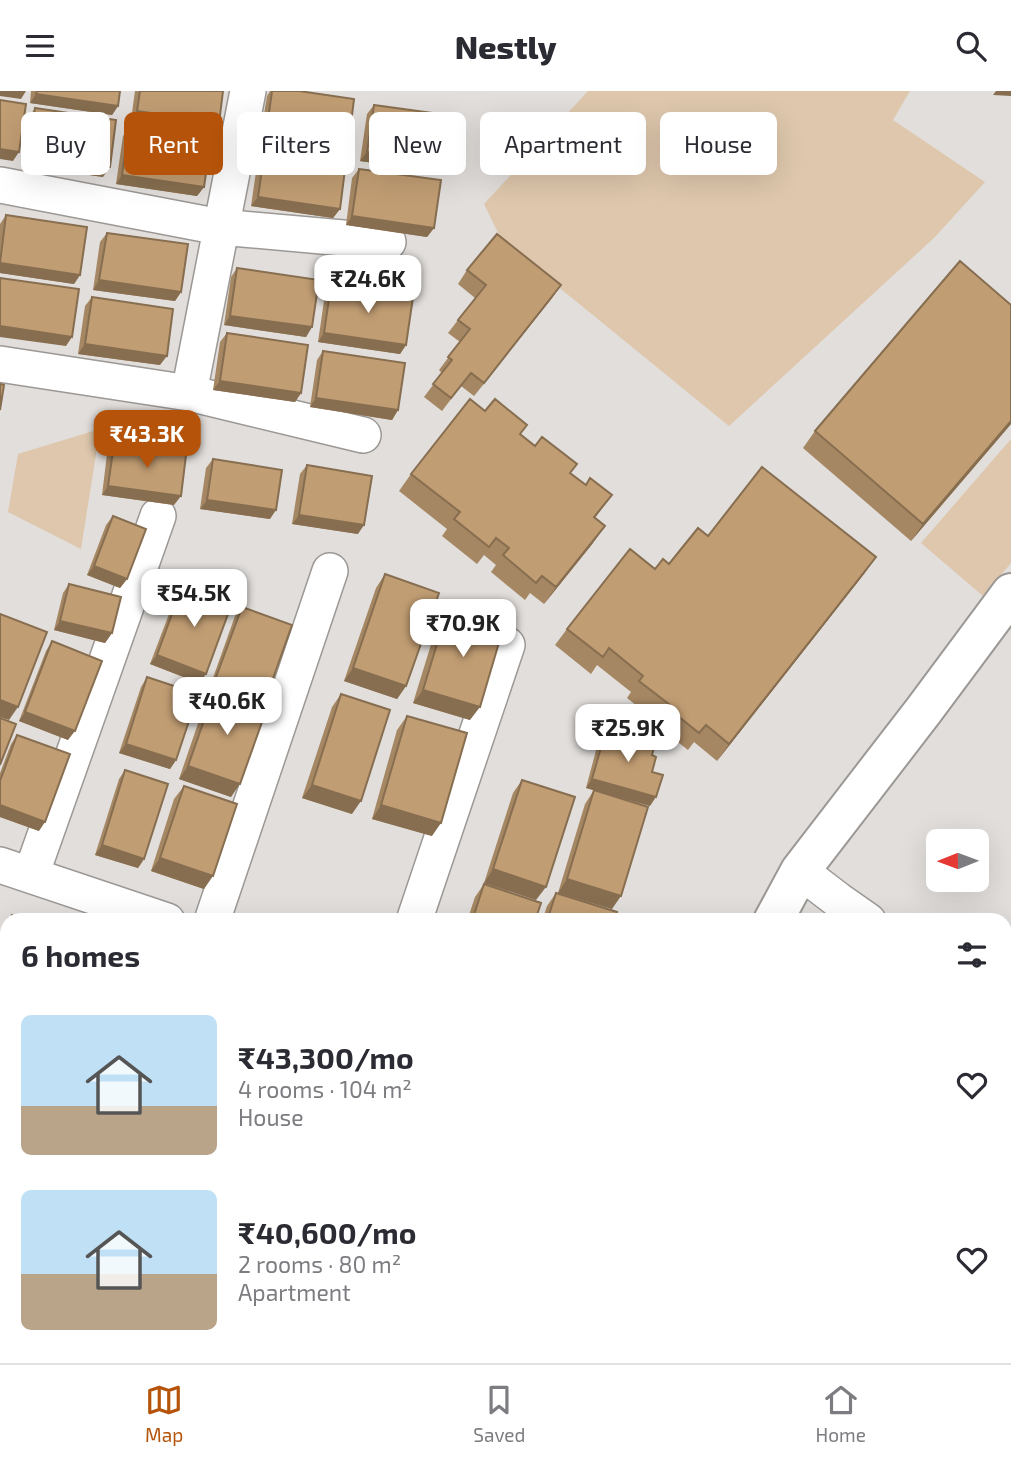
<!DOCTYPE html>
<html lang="en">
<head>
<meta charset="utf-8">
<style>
  body { margin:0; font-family:"Exo 2",sans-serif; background:#f7f7f7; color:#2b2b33; height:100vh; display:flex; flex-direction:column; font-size:26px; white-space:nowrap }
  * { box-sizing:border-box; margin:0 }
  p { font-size:23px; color:#7c7c81 }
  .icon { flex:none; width:38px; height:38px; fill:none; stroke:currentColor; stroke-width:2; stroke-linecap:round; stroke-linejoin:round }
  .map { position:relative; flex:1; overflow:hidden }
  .sheet { position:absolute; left:0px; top:822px; width:1012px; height:450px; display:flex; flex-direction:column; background:#fff; border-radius:21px 21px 0 0; box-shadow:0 7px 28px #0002 }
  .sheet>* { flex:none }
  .top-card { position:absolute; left:21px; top:21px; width:970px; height:63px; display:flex; gap:14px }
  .needle { width:46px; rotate:269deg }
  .buttons { position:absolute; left:926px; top:738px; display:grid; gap:14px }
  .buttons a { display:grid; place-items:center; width:63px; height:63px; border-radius:10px; background:#fff; box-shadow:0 7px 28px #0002; font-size:35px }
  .price { position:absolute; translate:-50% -60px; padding:0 16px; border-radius:14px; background:#fff; color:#222; font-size:23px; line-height:46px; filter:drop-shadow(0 2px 4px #0008) }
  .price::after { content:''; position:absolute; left:50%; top:42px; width:21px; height:16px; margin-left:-10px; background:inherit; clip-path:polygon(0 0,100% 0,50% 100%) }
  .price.selected { background:#b45309; color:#fff }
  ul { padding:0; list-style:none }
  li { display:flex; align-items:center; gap:21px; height:175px; padding:0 21px }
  li span { display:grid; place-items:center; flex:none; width:196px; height:140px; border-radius:10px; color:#555 }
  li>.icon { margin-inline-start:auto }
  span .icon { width:84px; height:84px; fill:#fffc; stroke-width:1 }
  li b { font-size:30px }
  h2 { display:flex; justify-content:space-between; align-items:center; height:84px; padding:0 21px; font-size:30px }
  .tag { padding:0 24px; border-radius:10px; background:#fff; box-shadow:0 7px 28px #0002; font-size:24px; line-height:63px }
  .tag.selected { background:#b45309; color:#fff }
  header { display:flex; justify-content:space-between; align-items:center; height:91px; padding:0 21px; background:#fff; font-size:32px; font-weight:800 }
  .tab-bar { display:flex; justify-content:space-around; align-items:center; height:98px; border-top:2px solid #e1e1e2; background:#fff; font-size:19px; color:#7c7c81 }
  .tab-bar a { display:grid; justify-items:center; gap:4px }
  .tab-bar .selected { color:#b45309 }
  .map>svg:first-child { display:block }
  .grass { fill:#dec7ac }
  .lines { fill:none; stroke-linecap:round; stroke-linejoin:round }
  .minor-casing { stroke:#9b9895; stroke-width:38 }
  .tertiary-casing { stroke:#9b9895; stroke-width:42 }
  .minor { stroke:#fff; stroke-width:35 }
  .tertiary { stroke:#fff; stroke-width:38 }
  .wall { fill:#a68763 }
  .shaded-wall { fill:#876e50 }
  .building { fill:#c19d73; stroke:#876e50; stroke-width:2 }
</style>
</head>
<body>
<header><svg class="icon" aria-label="menu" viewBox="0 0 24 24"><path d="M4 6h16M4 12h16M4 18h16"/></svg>Nestly<svg class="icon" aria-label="search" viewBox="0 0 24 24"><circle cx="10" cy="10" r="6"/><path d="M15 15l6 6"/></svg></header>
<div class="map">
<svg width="1011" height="1272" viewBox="0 0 1011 1272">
  <rect width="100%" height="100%" fill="#e1dedb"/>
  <!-- grass -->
  <path class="grass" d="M588,0H910L893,29L985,91L935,146L729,335L502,150L484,113Z
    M100,338L81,458L8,421L18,363Z
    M1011,348V472L983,505L921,452Z"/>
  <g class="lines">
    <defs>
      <path id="minor" d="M0,94L220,136L388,151
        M0,273L189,302L363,344
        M189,302L248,0
        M0,774L167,830
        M800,780L838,809L868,830
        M31,784L158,425
        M212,830L330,480
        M414,830L507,554
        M1004,922L1011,927
        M0,1262L13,1272"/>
      <path id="tertiary" d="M773,830L800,780L924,619L1011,502
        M497,1272L503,1265"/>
    </defs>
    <!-- minor casing -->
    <use href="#minor" class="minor-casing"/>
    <!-- tertiary casing -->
    <use href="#tertiary" class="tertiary-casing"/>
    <!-- minor -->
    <use href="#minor" class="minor"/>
    <!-- tertiary -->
    <use href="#tertiary" class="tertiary"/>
  </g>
  <!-- wall -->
  <path class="wall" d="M31,0H120L118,15L112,24L30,12Z
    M135,0H223L212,41L131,29Z
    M270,0H299L348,56L341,65L259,53L267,5Z
    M374,14L448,73L442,82L360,70L367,23Z
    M35,17L103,86L21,74L29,26Z
    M129,36L204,96L197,105L116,93L123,45Z
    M265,58L340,118L333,127L251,115L258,67Z
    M359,78L434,137L427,146L346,134L352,87Z
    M6,124L80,184L74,193L0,182V133Z
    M107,142L181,201L175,210L93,199L100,151Z
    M237,177L312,236L306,246L224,234L231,186Z
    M467,179L552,207L474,305L461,295L442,320L424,306L442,282L439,279L460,251L448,242L475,207L458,193Z
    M331,194L406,254L400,263L318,251L325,203Z
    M92,206L160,274L78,263L85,215Z
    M227,242L301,302L295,311L213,299L220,251Z
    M323,260L398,319L392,329L310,316L317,269Z
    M485,320L520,344L586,394L612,404L595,427L593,452L544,513L530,502L525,509L491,481L496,474L484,464L477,473L442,445L447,438L399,400L411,383Z
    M1011,333L911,450L803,357L815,340Z
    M114,353L174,414L102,404L107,363Z
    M213,368L270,428L200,418L206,377Z
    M307,374L358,443L292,433L300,383Z
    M113,425L127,488L120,497L87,484L106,434Z
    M708,445L876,466L864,483L717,670L694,651L688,659L656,634L657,631L627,607L631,601L597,574L591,583L555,554L567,538L655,478L669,473Z
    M385,483L406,595L397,608L344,590L376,497Z
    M69,493L112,542L105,552L54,539L63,502Z
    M183,493L206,583L199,592L150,573L177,502Z
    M242,516L260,615L231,706L179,688L205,612L214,600L209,598L235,525Z
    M447,520L470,629L413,612L437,534Z
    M52,550L68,649L19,630L46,560Z
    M147,586L176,669L170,678L119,662L141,596Z
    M341,603L352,723L302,707L332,616Z
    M407,625L432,745L372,728L397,639Z
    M606,639L652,664L650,715L586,697L599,648Z
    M17,644L39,740L0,726V682L11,653Z
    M125,679L144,768L138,777L95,764L119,688Z
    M522,689L536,809L484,792L513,702Z
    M184,695L204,798L151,780L174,708Z
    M594,699L612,818L558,802L585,713Z
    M484,793L535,830H467L475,806Z
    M556,802L614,830H542L547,815Z
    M7,831V915L0,913V850Z
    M7,1058V1074L3,1073Z
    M7,1179V1253L0,1248V1188Z
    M43,1265H124L119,1272H39Z
    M138,1265H214L209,1272H147Z"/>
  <!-- shaded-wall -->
  <path class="shaded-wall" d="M0,0H26L21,8L0,5Z
    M996,0H1011V5L993,4Z
    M36,3L118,15L112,24L30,12Z
    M137,20L219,32L212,41L131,29Z
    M266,44L348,56L341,65L259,53Z
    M0,58L19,61L13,70L0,68Z
    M367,61L448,73L442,82L360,70Z
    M28,65L110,76L103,86L21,74Z
    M122,84L204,96L197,105L116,93Z
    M258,106L340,118L333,127L251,115Z
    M352,125L434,137L427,146L346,134Z
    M0,172L80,184L74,193L0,182Z
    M99,189L181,201L175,210L93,199Z
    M561,194L552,207L474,305L484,292Z
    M230,225L312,236L306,246L224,234Z
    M0,235L72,246L66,255L0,246Z
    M324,242L406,254L400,263L318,251Z
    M85,253L167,265L160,274L78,263Z
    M220,290L301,302L295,311L213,299Z
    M316,307L398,319L392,329L310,316Z
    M1011,330V333L911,450L923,433Z
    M108,395L181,405L174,414L102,404Z
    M207,409L276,419L270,428L200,418Z
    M299,424L364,434L358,443L292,433Z
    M605,435L593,452L544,513L556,496Z
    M876,466L864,483L717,670L729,653Z
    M94,475L127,488L120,497L87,484Z
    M60,530L112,542L105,552L54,539Z
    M157,564L206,583L199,592L150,573Z
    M353,577L406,595L397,608L344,590Z
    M215,589L266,607L260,616L209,598Z
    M423,599L480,616L470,629L413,612Z
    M0,609L18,616L9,629L0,626Z
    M25,621L75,640L68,649L19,630Z
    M126,653L176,669L170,678L119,662Z
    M188,675L240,693L231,706L179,688Z
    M592,688L656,706L650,715L586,697Z
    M312,694L361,710L352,723L302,707Z
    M0,714L45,731L39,740L0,726Z
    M381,714L441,732L432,745L372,728Z
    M102,754L144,768L138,777L95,764Z
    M160,767L213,785L204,798L151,780Z
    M493,778L546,796L536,809L484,792Z
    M567,788L621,805L612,818L558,802Z
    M0,901L7,904V915L0,913Z"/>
  <!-- building -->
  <path class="building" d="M37,0H120L118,15L36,3Z
    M140,0H223L219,32L137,20Z
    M272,0H299L354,8L348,56L266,44Z
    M0,9L26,13L19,61L0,58Z
    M374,14L455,25L448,73L367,61Z
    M35,17L116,29L110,76L28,65Z
    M129,36L211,48L204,96L122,84Z
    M265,58L346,70L340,118L258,106Z
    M359,78L441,89L434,137L352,125Z
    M6,124L87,136L80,184L0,172Z
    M107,142L188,153L181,201L99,189Z
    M497,143L561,194L484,292L471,282L451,307L433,293L452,269L448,266L470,238L458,229L486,194L467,179Z
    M960,170L1011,214V330L923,433L815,340Z
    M237,177L319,189L312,236L230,225Z
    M0,187L79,198L72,246L0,235Z
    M331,194L413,206L406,254L324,242Z
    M92,206L173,218L167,265L85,253Z
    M227,242L308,254L301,302L220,290Z
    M323,260L405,272L398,319L316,307Z
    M0,293L4,294L0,319Z
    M470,308L485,320L495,308L527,334L520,343L535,355L542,346L577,373L570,382L586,394L590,387L612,404L594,426L605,435L556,496L542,485L536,492L503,464L509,457L496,447L489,456L454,428L460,421L411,383Z
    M114,353L186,364L181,405L108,395Z
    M213,368L282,379L276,419L207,409Z
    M307,374L372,385L364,434L299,424Z
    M762,376L876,466L729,653L706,634L699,642L668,617L670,614L639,590L643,585L609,557L603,566L567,538L630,458L655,478L663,468L669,473L698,437L708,445Z
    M113,425L146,438L127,488L94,475Z
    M385,483L439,502L406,595L353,577Z
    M69,493L121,506L112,542L60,530Z
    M183,493L232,512L206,583L157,564Z
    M242,516L292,534L266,607L215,589Z
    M447,520L503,538L480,616L423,599Z
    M0,523L47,541L18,616L0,609Z
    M52,550L102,570L75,640L25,621Z
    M147,586L198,603L176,669L126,653Z
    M215,598L267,617L240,693L188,675Z
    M341,603L390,619L361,710L312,694Z
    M407,625L467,642L441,732L381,714Z
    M0,627L16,633L0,674Z
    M606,639L655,653L652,664L656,666L652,681L663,684L656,706L592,688Z
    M17,644L70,663L45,731L0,714V690Z
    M125,679L168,693L144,768L102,754Z
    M522,689L575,706L546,796L493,778Z
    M184,695L237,713L213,785L160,767Z
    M594,699L648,716L621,805L567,788Z
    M484,793L541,812L535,830H472Z
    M556,802L617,821L614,830H547Z
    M12,824L28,830H10Z
    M7,839V904L0,901V860Z
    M0,1008L7,1009V1043L3,1064L0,1063Z
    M0,1094L7,1100V1146L2,1152L0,1150Z
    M7,1179V1239L0,1233V1188Z
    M0,1263L9,1270L7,1272H0Z
    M45,1265H123L118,1272H54Z
    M156,1265H213L208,1272H165Z
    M229,1265H248L256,1272H224Z
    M135,1268L141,1272H132Z"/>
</svg>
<div class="buttons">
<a><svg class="needle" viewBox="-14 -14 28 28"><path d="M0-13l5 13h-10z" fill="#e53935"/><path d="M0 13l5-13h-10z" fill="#7c7c81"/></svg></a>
</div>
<b class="price" style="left:368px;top:224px">₹24.6K</b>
<b class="price selected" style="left:147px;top:379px">₹43.3K</b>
<b class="price" style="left:194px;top:538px">₹54.5K</b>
<b class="price" style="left:463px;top:568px">₹70.9K</b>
<b class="price" style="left:227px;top:646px">₹40.6K</b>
<b class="price" style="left:628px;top:673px">₹25.9K</b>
<div class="top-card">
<a class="tag">Buy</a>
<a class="tag selected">Rent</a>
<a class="tag">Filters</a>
<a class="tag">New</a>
<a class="tag">Apartment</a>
<a class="tag">House</a>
</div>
<section class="sheet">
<h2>6 homes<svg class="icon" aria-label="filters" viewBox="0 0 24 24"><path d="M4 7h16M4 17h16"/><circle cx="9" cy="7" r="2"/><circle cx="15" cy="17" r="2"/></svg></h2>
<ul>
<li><span style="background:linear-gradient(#bfe0f5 65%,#b9a48a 0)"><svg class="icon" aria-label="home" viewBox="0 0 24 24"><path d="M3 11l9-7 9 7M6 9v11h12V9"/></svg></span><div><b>₹43,300/mo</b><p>4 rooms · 104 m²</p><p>House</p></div><svg class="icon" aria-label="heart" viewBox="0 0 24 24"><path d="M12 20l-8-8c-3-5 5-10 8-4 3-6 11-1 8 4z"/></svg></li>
<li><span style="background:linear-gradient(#bfe0f5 60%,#b9a48a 0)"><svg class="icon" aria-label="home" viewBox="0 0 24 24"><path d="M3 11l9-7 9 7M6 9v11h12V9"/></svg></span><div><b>₹40,600/mo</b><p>2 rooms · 80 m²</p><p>Apartment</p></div><svg class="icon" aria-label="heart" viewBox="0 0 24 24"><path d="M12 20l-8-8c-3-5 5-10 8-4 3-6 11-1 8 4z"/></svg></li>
</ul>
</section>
</div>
<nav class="tab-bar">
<a class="selected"><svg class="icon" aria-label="map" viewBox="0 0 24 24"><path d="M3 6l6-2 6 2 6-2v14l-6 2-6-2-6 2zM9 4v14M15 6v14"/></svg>Map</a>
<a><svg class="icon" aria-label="saved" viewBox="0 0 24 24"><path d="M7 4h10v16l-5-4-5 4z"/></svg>Saved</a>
<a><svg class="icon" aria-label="home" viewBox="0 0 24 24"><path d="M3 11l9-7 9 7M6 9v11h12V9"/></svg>Home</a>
</nav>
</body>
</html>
